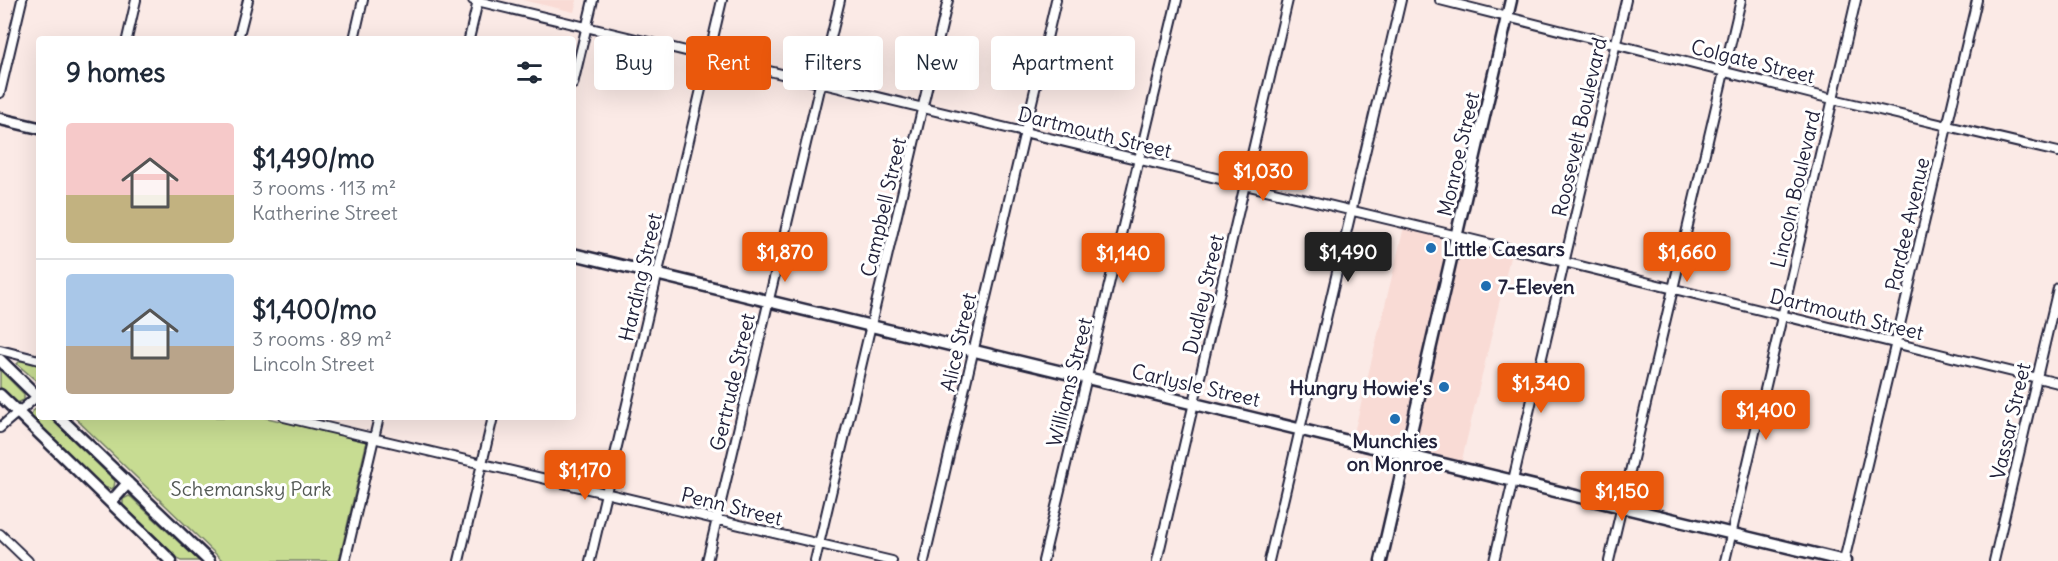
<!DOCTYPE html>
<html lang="en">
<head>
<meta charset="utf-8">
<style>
  body { margin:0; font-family:Delius,sans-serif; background:#f2f2f3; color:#1f2937; height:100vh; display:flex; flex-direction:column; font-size:22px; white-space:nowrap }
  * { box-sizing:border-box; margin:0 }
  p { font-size:20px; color:#747a83 }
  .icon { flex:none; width:33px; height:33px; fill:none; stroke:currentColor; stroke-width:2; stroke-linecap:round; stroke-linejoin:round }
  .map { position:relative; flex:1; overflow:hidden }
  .panel { position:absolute; left:36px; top:36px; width:540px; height:384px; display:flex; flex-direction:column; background:#fff; border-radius:6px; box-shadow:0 6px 24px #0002 }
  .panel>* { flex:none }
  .hud { position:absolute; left:594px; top:36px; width:570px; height:54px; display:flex; gap:12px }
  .price { position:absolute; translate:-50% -51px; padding:0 14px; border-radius:6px; background:#ea580c; color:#fff; font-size:20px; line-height:39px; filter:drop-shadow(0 2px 3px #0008) }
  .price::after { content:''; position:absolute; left:50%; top:36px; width:18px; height:14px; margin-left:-9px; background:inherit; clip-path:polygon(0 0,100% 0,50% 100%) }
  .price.current { background:#222; color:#fff }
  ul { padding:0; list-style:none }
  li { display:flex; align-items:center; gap:18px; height:150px; padding:0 30px }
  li+li { border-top:2px solid #e0e1e3 }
  li span { display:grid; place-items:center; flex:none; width:168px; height:120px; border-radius:6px; color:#555 }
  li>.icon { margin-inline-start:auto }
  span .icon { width:72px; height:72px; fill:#fffc; stroke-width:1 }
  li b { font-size:26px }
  h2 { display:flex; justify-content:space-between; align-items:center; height:72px; padding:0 30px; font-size:26px }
  .pill { padding:0 21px; border-radius:6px; background:#fff; box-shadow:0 6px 24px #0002; font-size:21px; line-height:54px }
  .pill.current { background:#ea580c; color:#fff }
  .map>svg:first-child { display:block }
  .built { fill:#f9dbd5 }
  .green { fill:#c7dc92; stroke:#747f66; stroke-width:1.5 }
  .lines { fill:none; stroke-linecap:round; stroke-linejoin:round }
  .street-casing { stroke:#22223b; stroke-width:12 }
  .secondary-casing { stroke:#22223b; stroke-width:15 }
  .street { stroke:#fff; stroke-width:8 }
  .secondary { stroke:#fff; stroke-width:10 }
  .poi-dot { fill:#1f6fb2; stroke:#fff; stroke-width:2 }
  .labels { text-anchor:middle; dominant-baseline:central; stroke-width:6; stroke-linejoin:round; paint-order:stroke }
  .street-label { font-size:20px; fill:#22223b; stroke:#fff }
  .poi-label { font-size:20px; font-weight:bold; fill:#22223b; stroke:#fff; text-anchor:start }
  .park-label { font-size:20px; fill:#545a55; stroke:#fff }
</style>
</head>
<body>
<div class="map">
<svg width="2058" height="561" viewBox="0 0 2058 561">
  <rect width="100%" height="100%" fill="#fbeae6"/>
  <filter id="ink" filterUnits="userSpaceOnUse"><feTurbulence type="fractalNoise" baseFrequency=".0167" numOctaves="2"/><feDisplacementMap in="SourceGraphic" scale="12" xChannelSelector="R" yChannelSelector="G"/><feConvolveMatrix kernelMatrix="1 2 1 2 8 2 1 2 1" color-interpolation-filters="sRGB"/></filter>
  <g filter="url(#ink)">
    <!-- built -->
    <path class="built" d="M522,0H577L574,12Z
      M1405,223L1512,249L1460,468L1352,441Z"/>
    <!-- green -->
    <path class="green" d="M21,360L39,365V383L17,364Z
      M0,370L24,394V400L17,403L0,387Z
      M37,408L39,409V417H49L112,478L115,481L114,487L111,489L103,487L31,417L32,412Z
      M74,417H263L367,441L339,561H223Z
      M129,496L131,497L199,561H181L123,505V499Z"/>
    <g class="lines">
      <defs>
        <path id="street" d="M473,0L1466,238L2058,383
          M1440,0L1820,96L2058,152
          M127,39L136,0
          M238,39L248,0
          M354,39L363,0
          M469,39L478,1
          M573,84L593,0
          M0,93L22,0
          M0,350L39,360
          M284,417L892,561
          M0,428C12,416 25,408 37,396
          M0,534L28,561
          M345,561L379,417
          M459,561L493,417
          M590,561L722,0
          M707,561L840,0
          M815,561L948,0
          M924,561L1056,0
          M1043,561L1177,0
          M1157,561L1288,0
          M1269,561L1401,0
          M1494,561L1626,0
          M1609,561L1741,0
          M1725,561L1856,0
          M1844,561L1977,0
          M1994,561L2058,288"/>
        <path id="secondary" d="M0,119L39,128
          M573,254L1845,561
          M0,360L39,398
          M0,395L171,561
          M59,417L209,561
          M111,502L128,483
          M1381,561L1511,0"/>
      </defs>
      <!-- street casing -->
      <use href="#street" class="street-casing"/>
      <!-- secondary casing -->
      <use href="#secondary" class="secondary-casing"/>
      <!-- street -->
      <use href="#street" class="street"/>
      <!-- secondary -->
      <use href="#secondary" class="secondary"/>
    </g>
  </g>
  <!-- markers -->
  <g class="poi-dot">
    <circle cx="1431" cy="248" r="6"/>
    <circle cx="1486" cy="286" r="6"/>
    <circle cx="1444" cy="387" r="6"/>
    <circle cx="1395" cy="419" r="6"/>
  </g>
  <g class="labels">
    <!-- street labels -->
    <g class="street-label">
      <text transform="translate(1753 61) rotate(14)">Colgate Street</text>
      <text transform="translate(1579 127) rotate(-77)">Roosevelt Boulevard</text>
      <text transform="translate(1095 132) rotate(14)">Dartmouth Street</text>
      <text transform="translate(1458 154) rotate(-77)">Monroe Street</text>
      <text transform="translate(1795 189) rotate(-77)">Lincoln Boulevard</text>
      <text transform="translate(883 207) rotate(-77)">Campbell Street</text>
      <text transform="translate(1907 224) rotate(-77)">Pardee Avenue</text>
      <text transform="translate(640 277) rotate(-77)">Harding Street</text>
      <text transform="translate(1203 294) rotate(-77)">Dudley Street</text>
      <text transform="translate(1847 314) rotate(14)">Dartmouth Street</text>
      <text transform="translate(958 342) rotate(-77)">Alice Street</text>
      <text transform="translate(732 382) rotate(-77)">Gertrude Street</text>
      <text transform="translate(1069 382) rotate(-76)">Williams Street</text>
      <text transform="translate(1196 385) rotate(13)">Carlysle Street</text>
      <text transform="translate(2010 421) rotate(-77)">Vassar Street</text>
      <text transform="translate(732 506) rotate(14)">Penn Street</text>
    </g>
    <!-- poi labels -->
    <g class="poi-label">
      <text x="1443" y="248">Little Caesars</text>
      <text x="1498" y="286">7-Eleven</text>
      <text x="1432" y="387" text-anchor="end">Hungry Howie's</text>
      <text x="1395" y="440" text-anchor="middle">Munchies<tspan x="1395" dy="23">on Monroe</tspan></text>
    </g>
    <!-- park labels -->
    <g class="park-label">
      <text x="251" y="488">Schemansky Park</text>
    </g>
  </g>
</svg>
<b class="price" style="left:1263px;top:202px">$1,030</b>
<b class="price" style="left:785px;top:283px">$1,870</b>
<b class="price current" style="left:1348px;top:283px">$1,490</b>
<b class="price" style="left:1687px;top:283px">$1,660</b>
<b class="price" style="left:1123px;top:284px">$1,140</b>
<b class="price" style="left:1541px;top:414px">$1,340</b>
<b class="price" style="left:1766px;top:441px">$1,400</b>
<b class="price" style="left:585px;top:501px">$1,170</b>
<b class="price" style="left:1622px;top:522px">$1,150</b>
<div class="hud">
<a class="pill">Buy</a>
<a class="pill current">Rent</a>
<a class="pill">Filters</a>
<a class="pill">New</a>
<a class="pill">Apartment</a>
</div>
<section class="panel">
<h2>9 homes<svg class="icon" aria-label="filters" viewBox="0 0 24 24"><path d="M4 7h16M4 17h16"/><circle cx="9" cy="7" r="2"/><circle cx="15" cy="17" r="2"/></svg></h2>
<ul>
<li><span style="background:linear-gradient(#f6c9c9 60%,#c2b280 0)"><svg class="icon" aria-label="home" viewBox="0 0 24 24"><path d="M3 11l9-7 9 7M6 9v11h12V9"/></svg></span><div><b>$1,490/mo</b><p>3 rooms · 113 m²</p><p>Katherine Street</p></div></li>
<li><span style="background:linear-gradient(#a9c7e8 60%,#b9a48a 0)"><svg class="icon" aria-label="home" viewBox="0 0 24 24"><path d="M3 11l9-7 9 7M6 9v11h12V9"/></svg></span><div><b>$1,400/mo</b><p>3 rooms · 89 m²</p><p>Lincoln Street</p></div></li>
</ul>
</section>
</div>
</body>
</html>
